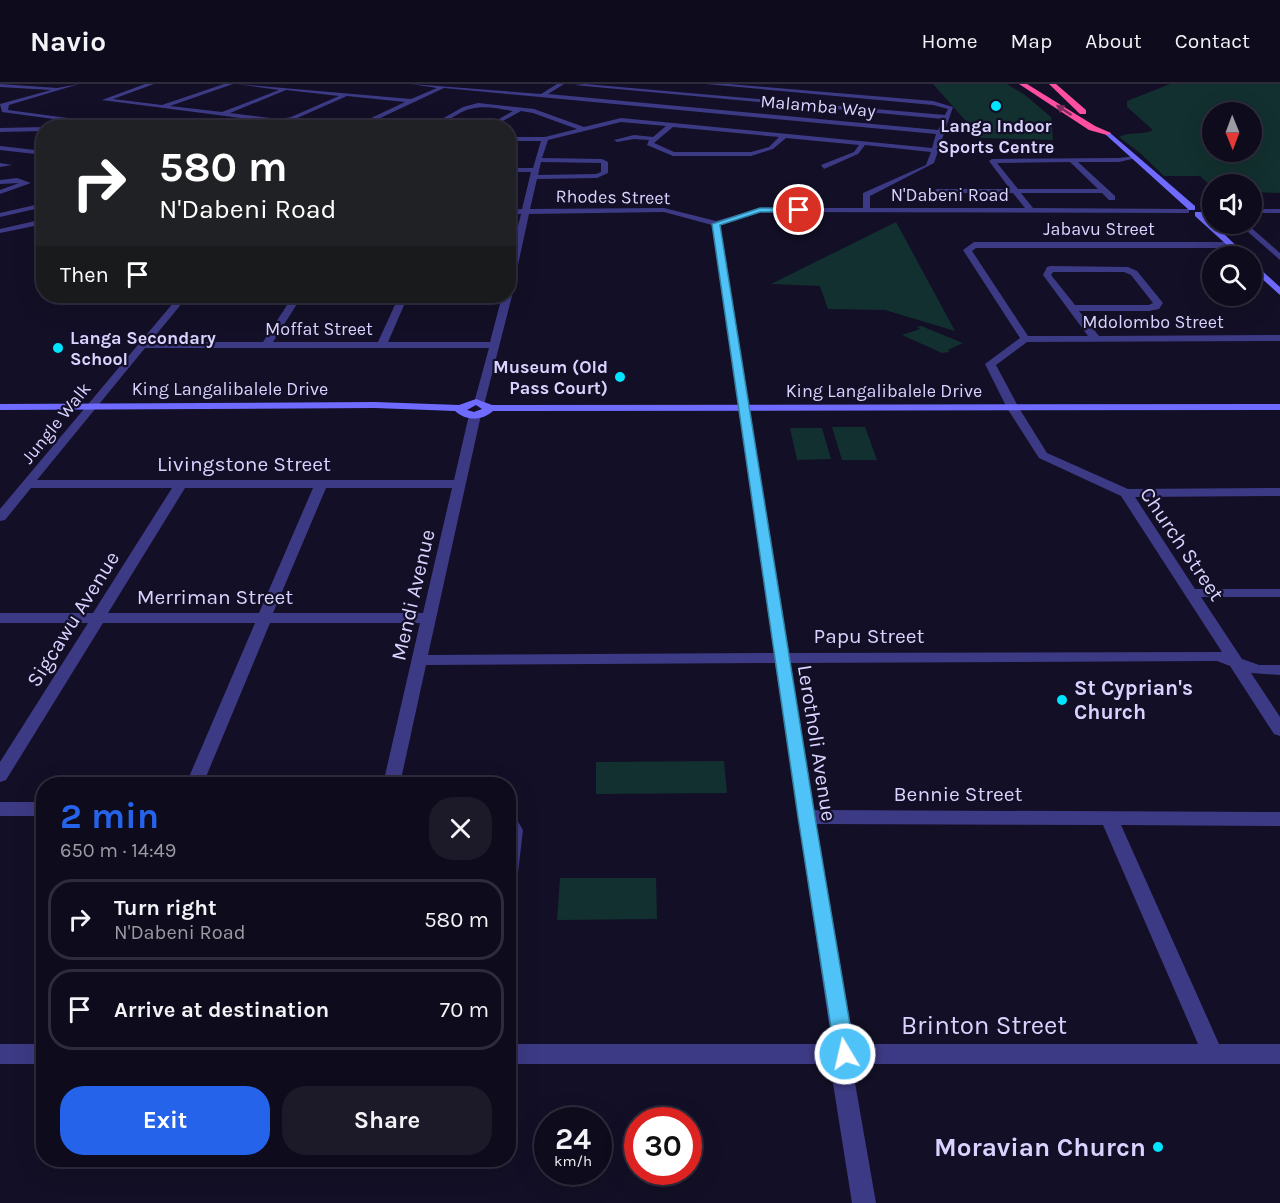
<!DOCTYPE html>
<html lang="en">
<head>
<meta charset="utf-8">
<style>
  body { margin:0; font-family:Karla,sans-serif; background:#1c1929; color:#f1f3f6; height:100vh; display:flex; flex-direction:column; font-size:22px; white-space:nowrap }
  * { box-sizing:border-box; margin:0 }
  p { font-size:20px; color:#9b9ba3 }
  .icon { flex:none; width:33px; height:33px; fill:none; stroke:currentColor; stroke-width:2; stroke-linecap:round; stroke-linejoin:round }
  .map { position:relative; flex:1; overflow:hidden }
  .sheet { position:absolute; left:36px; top:693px; width:480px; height:390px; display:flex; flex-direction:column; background:#0e0b1c; border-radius:24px; box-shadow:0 6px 24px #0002,0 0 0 2px #2e2b3b }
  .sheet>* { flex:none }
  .guide { position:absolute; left:36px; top:36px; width:480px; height:183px; border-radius:24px; box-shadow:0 6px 24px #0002,0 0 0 2px #2e2b3b; background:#202124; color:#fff; overflow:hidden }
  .needle { width:39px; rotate:179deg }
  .controls { position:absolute; left:1202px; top:18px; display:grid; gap:12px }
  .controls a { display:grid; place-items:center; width:60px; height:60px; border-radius:50%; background:#0e0b1c; box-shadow:0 6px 24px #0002,0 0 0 2px #2e2b3b; font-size:30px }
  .speed { position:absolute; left:534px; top:1023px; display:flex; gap:12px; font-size:30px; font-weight:700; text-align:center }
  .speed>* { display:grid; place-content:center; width:78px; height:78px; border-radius:50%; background:#0e0b1c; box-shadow:0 6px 24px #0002,0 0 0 2px #2e2b3b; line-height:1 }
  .speed small { font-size:15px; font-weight:400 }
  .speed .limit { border:9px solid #d22; background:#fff; color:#111 }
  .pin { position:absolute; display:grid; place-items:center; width:51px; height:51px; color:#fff; margin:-26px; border:3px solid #fff; border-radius:50%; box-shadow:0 2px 6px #0007 }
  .me { position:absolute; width:66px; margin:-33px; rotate:351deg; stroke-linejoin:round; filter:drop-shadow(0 0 4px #0008) }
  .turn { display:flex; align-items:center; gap:21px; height:126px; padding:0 24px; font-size:27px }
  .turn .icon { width:78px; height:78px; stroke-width:2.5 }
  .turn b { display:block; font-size:42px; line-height:51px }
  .then { display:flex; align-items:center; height:57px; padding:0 24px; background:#0003; gap:12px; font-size:22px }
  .round { display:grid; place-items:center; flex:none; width:63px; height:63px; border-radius:24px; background:#1c1929 }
  .head { display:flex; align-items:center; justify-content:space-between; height:102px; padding:0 24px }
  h1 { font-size:36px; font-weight:700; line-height:45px; color:#2563eb }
  .button { display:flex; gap:12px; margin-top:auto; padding:12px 24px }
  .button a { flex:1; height:69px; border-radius:24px; background:#2563eb; color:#fff; font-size:24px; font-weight:700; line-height:69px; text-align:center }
  .button a+a { background:#1c1929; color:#f1f3f6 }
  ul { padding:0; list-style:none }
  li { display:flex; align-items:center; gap:18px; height:81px; margin:0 12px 9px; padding:0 12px; border:3px solid #2e2b3b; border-radius:24px }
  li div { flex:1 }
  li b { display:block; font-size:22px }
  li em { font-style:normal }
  header { display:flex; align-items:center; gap:36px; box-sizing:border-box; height:84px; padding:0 30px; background:#0e0b1c; border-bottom:2px solid #2e2b3b }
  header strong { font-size:28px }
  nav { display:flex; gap:33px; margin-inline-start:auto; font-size:21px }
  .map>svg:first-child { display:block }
</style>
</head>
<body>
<header>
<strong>Navio</strong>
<nav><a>Home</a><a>Map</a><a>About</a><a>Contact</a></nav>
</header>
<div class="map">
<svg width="1280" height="1119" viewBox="0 0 1280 1119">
  <rect width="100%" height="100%" fill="#130f26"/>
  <g fill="#12302f" fill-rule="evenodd">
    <polygon points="933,0 1007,0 1025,11 1051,33 1053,56 981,54"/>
    <path d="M1170,0H1280V109L1251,108V100H1212V103L1200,92H1164L1140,69L1119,53C1128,47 1142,52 1153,46L1127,23V17ZM1212,28H1251V68H1212Z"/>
    <polygon points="896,138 955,247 885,226 828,225 820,202 771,200"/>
    <polygon points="921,242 963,259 948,266 949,268 942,269 902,251 920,245 917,243"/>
    <polygon points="832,343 865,343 877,376 842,376"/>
    <polygon points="790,344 822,344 831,375 797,376"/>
    <polygon points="724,677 727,709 596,710 596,678"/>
    <polygon points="560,794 656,794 657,835 557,836"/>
  </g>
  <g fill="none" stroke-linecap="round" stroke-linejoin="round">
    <g fill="#3d3a85" fill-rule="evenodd">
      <polygon points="0,0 57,4 79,0 9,21 8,26 142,44 120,44 2,28 0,20 51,6 0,3"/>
      <path d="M145,0H154L113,15L162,21L224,0H233L170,22L222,28L279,6L237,0L411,15L437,4L411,0L541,10L557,0H564L548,10L938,46L943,35L574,1L585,0L945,31L948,25L933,21L706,0H729L933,17L953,23L934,79L870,112V124H1025L1013,109H938L936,110L940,116L936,118L928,109L937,105H1010L989,77L992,75L1119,74L1136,72V74L1119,78H1078L1115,112V116H1109L1102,109H1021L1033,124L1186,125H1189V129L761,128L720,141L789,569L1222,568L1121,412L1039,374L1007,324L985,280L1020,254L963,166L974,158H1231L1235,161L1231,164H976L972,167L1028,252H1088L1043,191L1047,183L1050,182L1128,183L1137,187L1163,219L1159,225L1149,227H1079L1099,252L1280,251V257L1027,258L996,281L1019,324L1047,369L1128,405L1280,404V412L1135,413L1195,505H1280V513H1201L1242,575L1259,581H1280V591L1251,589L1280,633V652L1274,650L1230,582L1217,577L790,579L814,726L1280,728V742L1121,741L1219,960H1280V980H855L854,993L876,1119H852L832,993L833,980H508V960H832L775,579L426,581L400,700H383L420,539H270L203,700H186L255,539H103L6,696L0,698V678L88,539H0V529H93L172,404H31L5,436L0,437V425L179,212H188L150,258H263L293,212H302L273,258H378L399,212H408L388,258H490L502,212L508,210L512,212L484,321H476L474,319L489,264H145L37,396H454L469,331L475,328L481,331L428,571L774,569L712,141L664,128L529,130L513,204L508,207V183L521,130H508V126L522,125L531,88H508V84H533L541,57H508V53H545L577,45L533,29L521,27L492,43L490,40L513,27C500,25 484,21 470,25C454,29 443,44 426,44L463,23L478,19L534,25L584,43L621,34L932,64L936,50L444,4L359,44H350L405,18L347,12L295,35L279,39L102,16ZM286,6L339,12L291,33L279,35L230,29ZM621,38L666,42L653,53L634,51L614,56L617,58L634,55L649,56L647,61L673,72H751L773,65L786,54L859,61L854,68L821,81L824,85L858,70L865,61L931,68L926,81L863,109V124H760L716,137L664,124L530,125L537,95L597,94L608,89V78L602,75L542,74L548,56ZM673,43L779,53L769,63L751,68H674L654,59ZM541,78L601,79V88L596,90L538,91ZM1070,78L1098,105H1018L997,79ZM1053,188H1124L1131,191L1153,219L1149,221H1075L1051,191ZM185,404H313L259,529H108ZM326,404H452L423,529H273ZM816,740L1103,741L1198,960H854Z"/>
      <polygon points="44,43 44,47 0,48 0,44"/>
      <polygon points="0,62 44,67 44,71 0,66"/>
      <polygon points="0,79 12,81 0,83"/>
      <polygon points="17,94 31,99 0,110 0,106 19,99 0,100 0,96"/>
      <polygon points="44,119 44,123 0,133 0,129"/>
      <rect x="1201" y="125" width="11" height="4"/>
      <rect x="1251" y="125" width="29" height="4"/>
      <polygon points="44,135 44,140 0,149 0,145"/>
      <polygon points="1239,140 1247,140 1280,169 1280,176"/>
      <rect x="0" y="718" width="44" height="14"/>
      <polygon points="508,729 514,731 523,746 517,797 515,802 508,805"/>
      <rect x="0" y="960" width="44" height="20"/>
    </g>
    <g fill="#6f6bff" fill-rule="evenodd">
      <polygon points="1105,48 1109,48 1195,122 1195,126 1189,126 1105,50"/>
      <polygon points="1195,128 1201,128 1247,172 1239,172 1195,132"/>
      <polygon points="1251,177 1280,203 1280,211 1251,185"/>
      <path d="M476,315L492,321L1280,320V326L493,327C482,337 466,337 455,327L375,324L0,326V320L375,318L459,321ZM476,321L482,325L474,328L467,326Z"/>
    </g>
    <g fill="#ff4fa3" fill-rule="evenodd">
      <polygon points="1019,0 1027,0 1095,42 1111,49 1107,51 1089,46"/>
      <polygon points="1049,0 1056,0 1086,26 1086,30 1080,30"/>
    </g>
  </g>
  <defs><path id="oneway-solid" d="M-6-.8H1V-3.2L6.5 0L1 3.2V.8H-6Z" transform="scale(1.5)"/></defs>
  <use fill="#7d2c5e" href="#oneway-solid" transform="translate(1064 26) rotate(-147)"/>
  <polygon fill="#4fc3f7" stroke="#337fa1" stroke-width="1.5" points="760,124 799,124 803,126 799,128 760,128 720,141 815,733 855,970 852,976 845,979 838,976 835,970 798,733 712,140"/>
  <g fill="#00e5ff" stroke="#130f26" stroke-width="2">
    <circle cx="996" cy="22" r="6"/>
    <circle cx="58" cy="264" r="6"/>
    <circle cx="620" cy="293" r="6"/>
    <circle cx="1062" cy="616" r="6"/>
    <circle cx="1158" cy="1063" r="6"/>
  </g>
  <g text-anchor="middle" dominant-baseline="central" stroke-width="4.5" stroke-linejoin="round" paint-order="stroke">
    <g font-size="18" fill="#d9d4ff" stroke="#130f26">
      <text transform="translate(818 22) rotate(5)">Malamba Way</text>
      <text x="950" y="111">N'Dabeni Road</text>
      <text transform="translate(613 113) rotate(1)">Rhodes Street</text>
      <text x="1099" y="145">Jabavu Street</text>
      <text x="1153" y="238">Mdolombo Street</text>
      <text x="319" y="245">Moffat Street</text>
      <text x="230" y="305">King Langalibalele Drive</text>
      <text x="884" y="307">King Langalibalele Drive</text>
      <text transform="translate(56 339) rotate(-51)">Jungle Walk</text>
    </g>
    <g font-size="18" font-weight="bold" fill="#d9d4ff" stroke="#130f26">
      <text x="996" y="42">Langa Indoor<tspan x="996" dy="21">Sports Centre</tspan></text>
      <text x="70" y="254" text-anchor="start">Langa Secondary<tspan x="70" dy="21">School</tspan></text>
      <text x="608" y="283" text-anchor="end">Museum (Old<tspan x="608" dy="21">Pass Court)</tspan></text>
    </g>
    <g font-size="21" fill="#d9d4ff" stroke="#130f26">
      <text x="244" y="380">Livingstone Street</text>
      <text transform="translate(1182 460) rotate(56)">Church Street</text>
      <text transform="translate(413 511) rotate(-77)">Mendi Avenue</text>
      <text x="215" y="513">Merriman Street</text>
      <text transform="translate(73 535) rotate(-58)">Sigcawu Avenue</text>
      <text x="869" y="552">Papu Street</text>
      <text transform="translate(817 659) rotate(81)">Lerotholi Avenue</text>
      <text x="958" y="710">Bennie Street</text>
    </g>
    <g font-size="21" font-weight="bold" fill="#d9d4ff" stroke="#130f26" text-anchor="start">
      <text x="1074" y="604">St Cyprian's<tspan x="1074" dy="24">Church</tspan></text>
    </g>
    <g font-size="26" fill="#d9d4ff" stroke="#130f26">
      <text x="984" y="941">Brinton Street</text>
    </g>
    <g font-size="26" font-weight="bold" fill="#d9d4ff" stroke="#130f26" text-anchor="end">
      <text x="1146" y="1063">Moravian Churcn</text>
    </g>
  </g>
</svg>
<div class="controls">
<a><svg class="needle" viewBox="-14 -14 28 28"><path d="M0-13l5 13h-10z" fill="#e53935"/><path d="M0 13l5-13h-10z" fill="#9b9ba3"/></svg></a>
<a><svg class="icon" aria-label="sound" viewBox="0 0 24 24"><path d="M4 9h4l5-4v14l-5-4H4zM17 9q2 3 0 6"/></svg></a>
<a><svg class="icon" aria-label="search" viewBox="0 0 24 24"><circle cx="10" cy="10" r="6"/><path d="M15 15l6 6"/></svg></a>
</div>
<div class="speed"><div>24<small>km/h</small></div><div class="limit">30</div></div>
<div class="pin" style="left:799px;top:126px;background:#d93025"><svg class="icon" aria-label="arrive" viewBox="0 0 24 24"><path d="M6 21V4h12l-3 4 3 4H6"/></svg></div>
<svg class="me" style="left:845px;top:970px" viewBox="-20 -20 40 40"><circle r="17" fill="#4fc3f7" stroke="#fff" stroke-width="3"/><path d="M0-11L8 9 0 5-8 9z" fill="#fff"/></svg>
<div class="guide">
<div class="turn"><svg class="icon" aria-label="right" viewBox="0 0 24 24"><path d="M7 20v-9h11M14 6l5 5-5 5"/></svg><div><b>580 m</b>N'Dabeni Road</div></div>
<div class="then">Then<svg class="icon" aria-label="arrive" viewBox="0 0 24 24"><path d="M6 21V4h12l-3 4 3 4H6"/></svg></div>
</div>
<section class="sheet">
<div class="head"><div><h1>2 min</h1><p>650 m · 14:49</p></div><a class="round"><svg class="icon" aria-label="close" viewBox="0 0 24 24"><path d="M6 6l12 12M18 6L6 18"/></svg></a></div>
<ul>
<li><svg class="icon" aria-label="right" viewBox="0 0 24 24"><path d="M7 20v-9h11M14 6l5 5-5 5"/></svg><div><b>Turn right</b><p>N'Dabeni Road</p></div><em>580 m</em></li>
<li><svg class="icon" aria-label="arrive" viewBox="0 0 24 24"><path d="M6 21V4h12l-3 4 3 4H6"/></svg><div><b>Arrive at destination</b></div><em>70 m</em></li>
</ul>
<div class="button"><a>Exit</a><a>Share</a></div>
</section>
</div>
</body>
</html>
